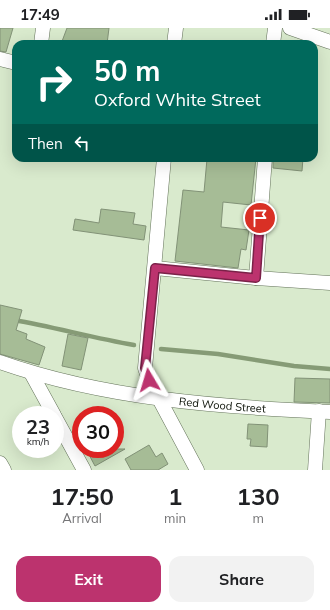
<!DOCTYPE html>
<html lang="en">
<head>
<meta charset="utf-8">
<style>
  body { margin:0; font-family:Mulish,sans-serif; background:#f2f2f2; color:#202124; height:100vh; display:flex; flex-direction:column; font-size:15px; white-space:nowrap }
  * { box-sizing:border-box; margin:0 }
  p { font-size:13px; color:#757577 }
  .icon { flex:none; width:22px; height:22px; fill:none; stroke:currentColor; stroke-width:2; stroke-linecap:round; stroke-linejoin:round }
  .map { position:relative; height:442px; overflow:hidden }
  .drawer { display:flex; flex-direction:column; background:#fff; flex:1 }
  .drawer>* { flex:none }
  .guide { position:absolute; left:12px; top:12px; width:306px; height:122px; border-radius:12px; box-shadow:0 4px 16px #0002; background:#00695c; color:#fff; overflow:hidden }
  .speed { position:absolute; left:12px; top:378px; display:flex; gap:8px; font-size:20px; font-weight:700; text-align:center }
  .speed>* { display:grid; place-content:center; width:52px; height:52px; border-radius:50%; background:#fff; box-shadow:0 4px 16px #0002; line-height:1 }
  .speed small { font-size:10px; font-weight:400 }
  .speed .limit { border:6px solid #d22; background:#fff; color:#111 }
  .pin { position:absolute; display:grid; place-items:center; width:34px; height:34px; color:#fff; margin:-17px; border:2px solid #fff; border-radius:50%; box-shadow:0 1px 4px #0007 }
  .me { position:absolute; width:44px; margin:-22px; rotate:353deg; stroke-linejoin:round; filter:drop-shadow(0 0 3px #0008) }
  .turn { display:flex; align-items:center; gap:14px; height:84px; padding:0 16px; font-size:18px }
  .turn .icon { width:52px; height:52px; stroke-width:2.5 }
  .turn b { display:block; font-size:28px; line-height:34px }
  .then { display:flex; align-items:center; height:38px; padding:0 16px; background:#0003; gap:8px; font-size:15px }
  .eta { display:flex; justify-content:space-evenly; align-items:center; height:68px; text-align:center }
  .eta b { font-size:24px; font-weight:700; line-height:28px }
  .primary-button { display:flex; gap:8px; margin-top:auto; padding:8px 16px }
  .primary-button a { flex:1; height:46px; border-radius:12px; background:#bc336e; color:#fff; font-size:16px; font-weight:700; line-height:46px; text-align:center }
  .primary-button a+a { background:#f2f2f2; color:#202124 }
  .status { display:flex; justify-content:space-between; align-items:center; height:28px; padding:0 20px; background:#fff; direction:ltr }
  .status svg { height:11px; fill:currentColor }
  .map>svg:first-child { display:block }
</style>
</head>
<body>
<div class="status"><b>17:49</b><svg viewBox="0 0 49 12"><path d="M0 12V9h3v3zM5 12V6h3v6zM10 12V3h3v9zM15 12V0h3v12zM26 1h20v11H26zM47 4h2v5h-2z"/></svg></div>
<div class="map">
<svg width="330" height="442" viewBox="0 0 330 442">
  <rect width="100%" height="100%" fill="#d9eacd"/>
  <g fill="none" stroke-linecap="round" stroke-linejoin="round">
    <g stroke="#869b76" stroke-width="4.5">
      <path d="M14,292C54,299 93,310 134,317"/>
      <polyline points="161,321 218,326 294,338 330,341"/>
    </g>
  </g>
  <g fill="#a6bc96" stroke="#829277">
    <polygon points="0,0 13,0 6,24 0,23"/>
    <polygon points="67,0 109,0 107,16 61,16"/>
    <polygon points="223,130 256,130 251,177 223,174 221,199 249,202 246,222 241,221 238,240 175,233 183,162 204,164 207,131 222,132"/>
    <polygon points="273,130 303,130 302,143 273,140"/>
    <polygon points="101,181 135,185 133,196 146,198 144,212 73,202 75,191 99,195"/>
    <polygon points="0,277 22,282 16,302 27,306 26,311 45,319 39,337 0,326"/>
    <polygon points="68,306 88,310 81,342 62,338"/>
    <polygon points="295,350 330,351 330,375 294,374"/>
    <polygon points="248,396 268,397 267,419 250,418 251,411 247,411"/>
    <polygon points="149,417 156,429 162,425 168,436 158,442 131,442 125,431"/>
    <polygon points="86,421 125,421 95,438"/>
  </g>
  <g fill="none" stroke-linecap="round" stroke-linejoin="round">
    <g stroke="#637259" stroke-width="15">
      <g id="minor">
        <polyline points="290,0 330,14"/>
        <polyline points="41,16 43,0"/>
        <polyline points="174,16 176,0"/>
        <polyline points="273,16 275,0"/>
        <polyline points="0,31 16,35"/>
        <polyline points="164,130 145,340 149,352 197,442"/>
        <polyline points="155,240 256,250 330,255"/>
        <polyline points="256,250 265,130"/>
        <path id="s1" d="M0,334C105,371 220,379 330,384"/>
        <polyline points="31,345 54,387"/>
        <polyline points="55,389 84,442"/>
        <polyline points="0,435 4,442"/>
        <polyline points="315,442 319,383"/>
      </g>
    </g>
    <use href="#minor" stroke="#fff" stroke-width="14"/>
  </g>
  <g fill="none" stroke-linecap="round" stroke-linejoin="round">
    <g stroke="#7a2148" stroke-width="10">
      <polyline id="route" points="149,352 145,340 155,240 256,250 260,190"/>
    </g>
    <use href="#route" stroke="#bc336e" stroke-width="7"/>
  </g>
  <g text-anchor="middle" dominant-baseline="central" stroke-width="3" stroke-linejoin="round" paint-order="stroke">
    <g font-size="11" fill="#0a1006" stroke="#d9eacd">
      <text stroke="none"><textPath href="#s1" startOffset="227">Red Wood Street</textPath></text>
    </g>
  </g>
</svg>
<div class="speed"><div>23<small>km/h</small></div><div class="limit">30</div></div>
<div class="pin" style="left:260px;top:190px;background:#d93025"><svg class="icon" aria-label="arrive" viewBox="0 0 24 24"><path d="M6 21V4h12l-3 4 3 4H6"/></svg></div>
<svg class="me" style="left:149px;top:352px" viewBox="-20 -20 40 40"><path d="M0-17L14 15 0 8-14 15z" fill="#bc336e" stroke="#fff" stroke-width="4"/></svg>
<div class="guide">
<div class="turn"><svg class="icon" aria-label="right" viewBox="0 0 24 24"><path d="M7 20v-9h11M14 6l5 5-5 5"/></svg><div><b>50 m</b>Oxford White Street</div></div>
<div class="then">Then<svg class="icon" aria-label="left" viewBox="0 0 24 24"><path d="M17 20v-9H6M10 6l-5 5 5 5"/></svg></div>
</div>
</div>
<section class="drawer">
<div class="eta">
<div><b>17:50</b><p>Arrival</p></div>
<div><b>1</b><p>min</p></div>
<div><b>130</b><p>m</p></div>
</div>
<div class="primary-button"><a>Exit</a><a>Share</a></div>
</section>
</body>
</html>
